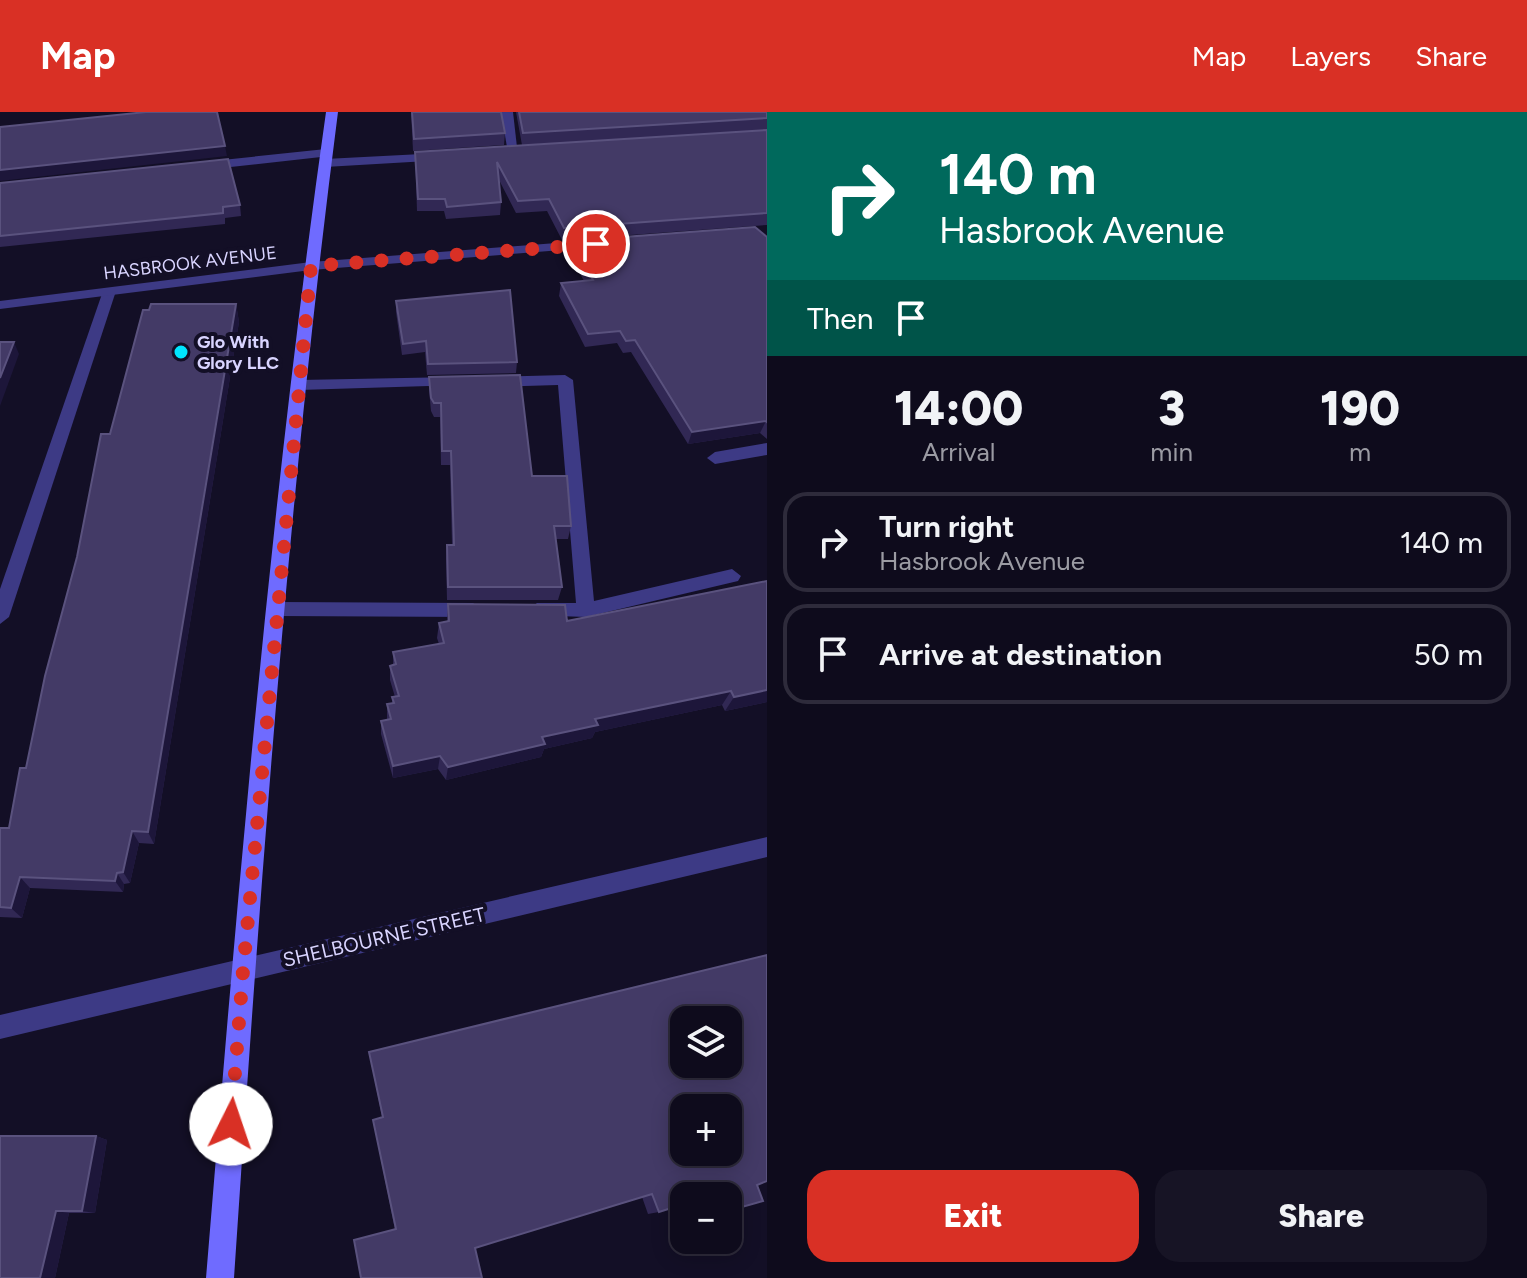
<!DOCTYPE html>
<html lang="en">
<head>
<meta charset="utf-8">
<style>
  body { margin:0; font-family:Figtree,sans-serif; background:#171425; color:#f1f3f6; height:100vh; display:flex; flex-direction:column; font-size:30px; white-space:nowrap }
  * { box-sizing:border-box; margin:0 }
  p { font-size:26px; color:#9b9ba3 }
  .icon { flex:none; width:44px; height:44px; fill:none; stroke:currentColor; stroke-width:2; stroke-linecap:round; stroke-linejoin:round }
  .map { position:relative; flex:1; overflow:hidden }
  .drawer { display:flex; flex-direction:column; background:#0e0b1c; width:760px }
  .drawer>* { flex:none }
  .top-card { background:#00695c; color:#fff; overflow:hidden }
  .controls { position:absolute; left:670px; top:894px; display:grid; gap:16px }
  .controls a { display:grid; place-items:center; width:72px; height:72px; border-radius:16px; background:#0e0b1c; box-shadow:0 4px 20px #0003,0 0 0 2px #2e2b3b; font-size:40px }
  .pin { position:absolute; display:grid; place-items:center; width:68px; height:68px; color:#fff; margin:-34px; border:4px solid #fff; border-radius:50%; box-shadow:0 2px 8px #0007 }
  .me { position:absolute; width:88px; margin:-44px; rotate:4deg; stroke-linejoin:round; filter:drop-shadow(0 0 6px #0008) }
  .turn { display:flex; align-items:center; gap:28px; height:168px; padding:0 40px; font-size:36px }
  .turn .icon { width:104px; height:104px; stroke-width:2.5 }
  .turn b { display:block; font-size:56px; line-height:68px }
  .then { display:flex; align-items:center; height:76px; padding:0 40px; background:#0003; gap:16px; font-size:30px }
  .eta { display:flex; justify-content:space-evenly; align-items:center; height:136px; text-align:center }
  .eta b { font-size:48px; font-weight:800; line-height:56px }
  .cta { display:flex; gap:16px; margin-top:auto; padding:16px 40px }
  .cta a { flex:1; height:92px; border-radius:24px; background:#d93025; color:#fff; font-size:32px; font-weight:800; line-height:92px; text-align:center }
  .cta a+a { background:#171425; color:#f1f3f6 }
  ul { padding:0; list-style:none }
  li { display:flex; align-items:center; gap:24px; height:100px; margin:0 16px 12px; padding:0 24px; border:4px solid #2e2b3b; border-radius:24px }
  li div { flex:1 }
  li b { display:block; font-size:30px }
  li em { font-style:normal }
  header { display:flex; align-items:center; gap:48px; box-sizing:border-box; height:112px; padding:0 40px; background:#d93025; color:#fff }
  header strong { font-size:38px }
  nav { display:flex; gap:44px; margin-inline-start:auto; font-size:28px }
  main { display:flex; flex:1; min-height:0 }
  .map>svg:first-child { display:block }
</style>
</head>
<body>
<header>
<strong>Map</strong>
<nav><a>Map</a><a>Layers</a><a>Share</a></nav>
</header>
<main>
<div class="map">
<svg width="767" height="1166" viewBox="0 0 767 1166">
  <rect width="100%" height="100%" fill="#130f26"/>
  <g fill="none" stroke-linecap="round" stroke-linejoin="round">
    <g fill="#3d3a85" fill-rule="evenodd">
      <polygon points="501,0 513,0 518,44 508,41"/>
      <polygon points="326,37 330,38 330,44 203,58 197,54 203,50"/>
      <polygon points="441,41 445,42 445,48 325,55 319,51 325,47"/>
      <polygon points="104,176 116,179 9,505 0,512 0,477"/>
      <polygon points="565,263 573,268 594,489 732,457 741,464 738,469 586,505 530,503 528,498 537,491 576,491 558,273 492,275 484,270 492,265"/>
      <polygon points="456,265 464,270 461,273 299,278 291,273 299,268"/>
      <polygon points="767,331 767,343 715,352 707,346 715,340"/>
      <polygon points="277,490 473,491 482,498 473,505 277,504 268,497"/>
    </g>
    <g fill="#3d3a85" fill-rule="evenodd">
      <polygon points="595,128 602,132 600,135 311,158 0,197 0,189 311,150"/>
      <polygon points="767,725 767,745 0,927 0,903"/>
    </g>
    <path fill="#6f6bff" fill-rule="evenodd" d="M326,0H338C288,387 260,777 234,1166H206C238,777 271,387 326,0Z"/>
  </g>
  <g fill="#312854">
    <polygon points="411,0 505,21 504,33 413,39"/>
    <polygon points="516,0 767,0 767,18 522,33"/>
    <polygon points="767,18 767,113 562,128 547,99 516,101 499,68 501,90 500,103 446,107 444,99 417,99 415,40"/>
    <polygon points="0,71 240,93 241,104 225,106 225,112 0,135"/>
    <polygon points="767,125 767,327 760,321 688,332 631,240 623,241 617,231 585,235 559,184 561,171 584,169 569,141 572,129"/>
    <polygon points="396,189 517,250 516,261 427,263 425,240 402,243 396,200"/>
    <polygon points="236,192 239,210 154,732 139,731 130,771 124,772 123,780 30,776 22,806 0,805 0,716 9,716 26,656 110,322"/>
    <polygon points="429,265 532,364 571,414 568,427 556,427 562,475 558,488 447,488 446,446 447,433 452,433 450,353 441,353 440,305 434,305 431,299 429,278"/>
    <polygon points="767,469 767,590 725,599 722,593 595,620 592,626 544,637 541,645 446,668 438,657 393,666 381,622 381,609 387,608 387,592 392,591 392,585 395,585 390,568 390,554 393,553 393,540 439,532 437,526 439,511 447,509 448,492 567,509"/>
    <polygon points="369,940 728,1084 684,1084 659,1100 648,1102 642,1085 395,1118 373,1008 382,1005"/>
    <polygon points="96,1024 107,1028 95,1101 69,1101 55,1166 0,1166"/>
  </g>
  <g fill="#1d163a">
    <polygon points="225,34 227,44 0,69 0,58"/>
    <polygon points="236,192 239,210 154,732 148,720"/>
    <polygon points="14,230 19,242 0,294 0,266"/>
    <polygon points="766,309 760,321 688,332 692,320"/>
    <polygon points="767,578 767,590 725,599 734,585"/>
    <polygon points="731,579 722,593 595,620 592,626 544,637 541,645 446,668 448,655 595,607"/>
    <polygon points="440,644 438,657 393,666 393,654"/>
    <polygon points="132,719 139,731 130,771 123,760"/>
    <polygon points="117,761 124,772 123,780 115,769"/>
    <polygon points="20,765 30,776 22,806 11,796"/>
    <polygon points="96,1024 107,1028 95,1101 82,1099"/>
    <polygon points="56,1099 69,1101 55,1166 40,1166"/>
  </g>
  <g fill="#433a66" stroke="#5a527e" stroke-width="2" fill-rule="evenodd">
    <polygon points="146,0 217,0 225,34 0,58 0,15"/>
    <polygon points="412,0 501,0 505,21 414,27"/>
    <polygon points="519,0 767,0 767,6 523,21"/>
    <polygon points="767,18 767,101 564,116 549,87 518,89 497,50 501,90 447,95 445,87 418,87 415,40"/>
    <polygon points="228,47 240,93 223,95 223,101 0,124 0,71"/>
    <polygon points="755,115 767,125 767,310 766,309 692,320 635,228 626,229 620,219 588,222 561,171 593,168 572,129"/>
    <polygon points="510,178 517,250 428,252 426,229 403,232 396,189"/>
    <polygon points="151,192 236,192 148,720 132,719 123,760 117,761 115,769 20,765 11,796 0,795 0,716 9,716 20,656 26,656 45,564 77,445 101,322 110,322 143,198 149,198"/>
    <polygon points="0,230 14,230 0,266"/>
    <polygon points="520,263 532,364 567,364 571,414 554,414 562,475 448,475 447,433 454,433 451,339 442,339 441,291 434,291 431,286 429,265"/>
    <polygon points="767,469 767,578 734,585 731,579 595,607 598,613 542,625 545,632 448,655 440,644 393,654 381,609 391,607 387,592 394,591 392,585 399,584 390,554 396,552 393,540 444,531 439,511 449,509 448,492 565,493 567,509"/>
    <path d="M767,843V1069L757,1073L763,1089L728,1099V1084H684V1092L659,1100L652,1082L475,1136L482,1166H361L354,1128L396,1117L373,1008L383,1005L369,940ZM684,908H728V952H684ZM684,996H728V1040H684Z"/>
    <polygon points="0,1024 96,1024 82,1099 56,1099 40,1166 0,1166"/>
  </g>
  <g fill="none" stroke-linecap="round" stroke-linejoin="round">
    <polyline stroke="#d93025" stroke-width="14" stroke-dasharray="0 25.2" points="231,1012 243,859 311,154 596,132"/>
  </g>
  <circle fill="#00e5ff" stroke="#130f26" stroke-width="3" cx="181" cy="240" r="8"/>
  <g text-anchor="middle" dominant-baseline="central" stroke-width="8" stroke-linejoin="round" paint-order="stroke">
    <g font-size="18" fill="#d9d4ff" stroke="#130f26">
      <text transform="translate(190 151) rotate(-7)">HASBROOK AVENUE</text>
    </g>
    <g font-size="18" font-weight="bold" fill="#d9d4ff" stroke="#130f26" text-anchor="start">
      <text x="197" y="230">Glo With<tspan x="197" dy="21">Glory LLC</tspan></text>
    </g>
    <g font-size="20" fill="#d9d4ff" stroke="#130f26">
      <text transform="translate(384 825) rotate(-13)">SHELBOURNE STREET</text>
    </g>
  </g>
</svg>
<div class="controls">
<a><svg class="icon" aria-label="layers" viewBox="0 0 24 24"><path d="M12 4l9 5-9 5-9-5zM3 14l9 5 9-5"/></svg></a>
<a>+</a>
<a>−</a>
</div>
<div class="pin" style="left:596px;top:132px;background:#d93025"><svg class="icon" aria-label="arrive" viewBox="0 0 24 24"><path d="M6 21V4h12l-3 4 3 4H6"/></svg></div>
<svg class="me" style="left:231px;top:1012px" viewBox="-20 -20 40 40"><circle r="19" fill="#fff"/><path d="M0-13L10 11 0 6-10 11z" fill="#d93025"/></svg>
</div>
<section class="drawer">
<div class="top-card">
<div class="turn"><svg class="icon" aria-label="right" viewBox="0 0 24 24"><path d="M7 20v-9h11M14 6l5 5-5 5"/></svg><div><b>140 m</b>Hasbrook Avenue</div></div>
<div class="then">Then<svg class="icon" aria-label="arrive" viewBox="0 0 24 24"><path d="M6 21V4h12l-3 4 3 4H6"/></svg></div>
</div>
<div class="eta">
<div><b>14:00</b><p>Arrival</p></div>
<div><b>3</b><p>min</p></div>
<div><b>190</b><p>m</p></div>
</div>
<ul>
<li><svg class="icon" aria-label="right" viewBox="0 0 24 24"><path d="M7 20v-9h11M14 6l5 5-5 5"/></svg><div><b>Turn right</b><p>Hasbrook Avenue</p></div><em>140 m</em></li>
<li><svg class="icon" aria-label="arrive" viewBox="0 0 24 24"><path d="M6 21V4h12l-3 4 3 4H6"/></svg><div><b>Arrive at destination</b></div><em>50 m</em></li>
</ul>
<div class="cta"><a>Exit</a><a>Share</a></div>
</section>
</main>
</body>
</html>
